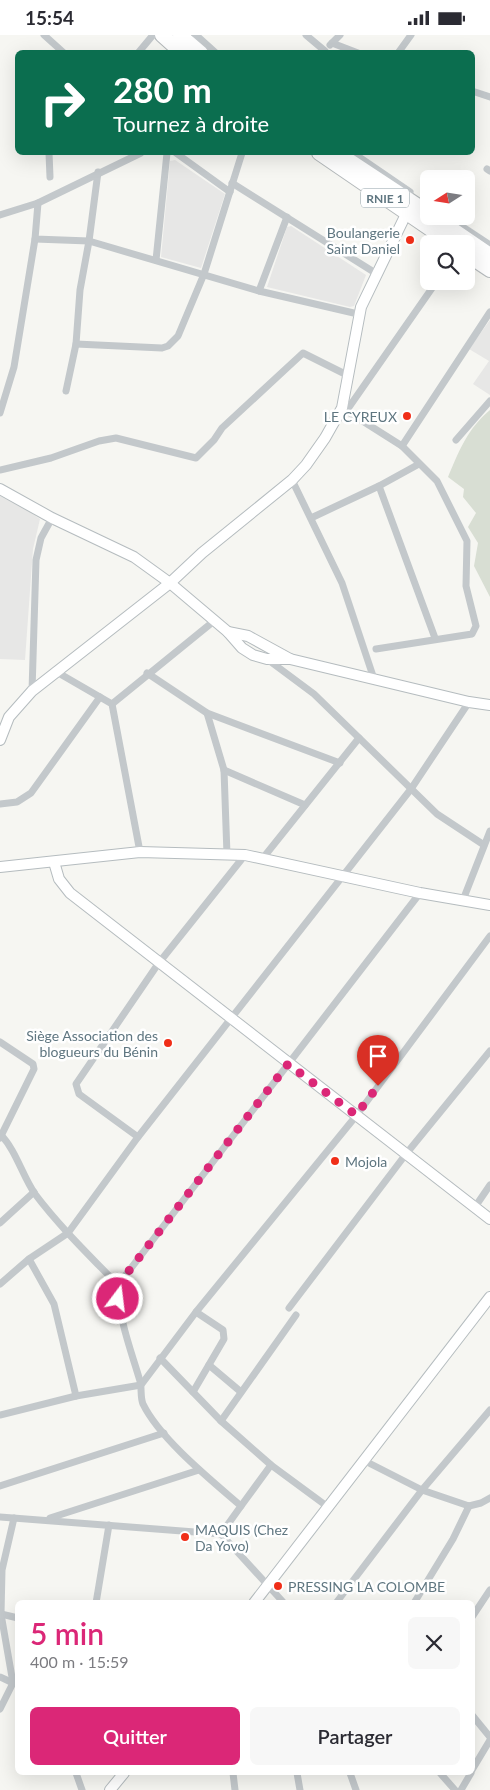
<!DOCTYPE html>
<html lang="fr">
<head>
<meta charset="utf-8">
<style>
  body { margin:0; font-family:Lato,sans-serif; background:#f7f7f7; color:#2b2b33; height:100vh; display:flex; flex-direction:column; font-size:19px; white-space:nowrap }
  * { box-sizing:border-box; margin:0 }
  p { font-size:16px; color:#7c7c81 }
  .icon { flex:none; width:28px; height:28px; fill:none; stroke:currentColor; stroke-width:2; stroke-linecap:round; stroke-linejoin:round }
  .map { position:relative; flex:1; overflow:hidden }
  .sheet { position:absolute; left:15px; top:1565px; width:460px; height:175px; display:flex; flex-direction:column; background:#fff; border-radius:8px; box-shadow:0 5px 20px #0002 }
  .sheet>* { flex:none }
  .top-card { position:absolute; left:15px; top:15px; width:460px; height:105px; border-radius:8px; box-shadow:0 5px 20px #0002; background:#0b6e4f; color:#fff; overflow:hidden }
  .needle { width:32px; rotate:258deg }
  .buttons { position:absolute; left:420px; top:135px; display:grid; gap:10px }
  .buttons a { display:grid; place-items:center; width:55px; height:55px; border-radius:8px; background:#fff; box-shadow:0 5px 20px #0002; font-size:25px }
  .pin { position:absolute; display:grid; place-items:center; width:42px; height:42px; color:#fff; margin:-51px -21px; border-radius:50% 50% 50% 0; rotate:-45deg; box-shadow:0 0 5px #0007 }
  .pin .icon { rotate:45deg }
  .me { position:absolute; width:55px; margin:-28px; rotate:15deg; stroke-linejoin:round; filter:drop-shadow(0 0 4px #0008) }
  .turn { display:flex; align-items:center; gap:18px; height:105px; padding:0 15px; font-size:22px }
  .turn .icon { width:65px; height:65px; stroke-width:2.5 }
  .turn b { display:block; font-size:35px; line-height:42px }
  .round { display:grid; place-items:center; flex:none; width:52px; height:52px; border-radius:8px; background:#f7f7f7 }
  .overview { display:flex; align-items:center; justify-content:space-between; height:85px; padding:0 15px }
  h1 { font-size:30px; font-weight:600; line-height:38px; color:#db2777 }
  .primary-button { display:flex; gap:10px; margin-top:auto; padding:10px 15px }
  .primary-button a { flex:1; height:58px; border-radius:8px; background:#db2777; color:#fff; font-size:20px; font-weight:600; line-height:58px; text-align:center }
  .primary-button a+a { background:#f7f7f7; color:#2b2b33 }
  .status { display:flex; justify-content:space-between; align-items:center; height:35px; padding:0 25px; background:#fff; direction:ltr }
  .status svg { height:14px; fill:currentColor }
  .map>svg:first-child { display:block }
</style>
</head>
<body>
<div class="status"><b>15:54</b><svg viewBox="0 0 49 12"><path d="M0 12V9h3v3zM5 12V6h3v6zM10 12V3h3v9zM15 12V0h3v12zM26 1h20v11H26zM47 4h2v5h-2z"/></svg></div>
<div class="map">
<svg width="490" height="1755" viewBox="0 0 490 1755">
  <rect width="100%" height="100%" fill="#f6f6f2"/>
  <g fill="#e7e7e6">
    <polygon points="175,125 225,159 201,233 161,222 170,126"/>
    <polygon points="291,191 366,240 354,271 350,272 267,252 287,192"/>
    <polygon points="490,285 490,360 473,349 489,326 469,314"/>
    <polygon points="0,457 40,484 33,514 25,625 0,624"/>
  </g>
  <path fill="#d8ded3" d="M490,375V562L474,531L478,508L468,492L476,478L463,462L464,454L448,442C459,416 468,393 490,375Z"/>
  <g fill="none" stroke-linecap="round" stroke-linejoin="round">
    <g stroke="#b5bcbf" stroke-width="12">
      <g id="secondary">
        <polyline points="0,454 52,483 134,522 170,548 228,597 242,613 253,620 267,624 290,624 469,667 490,670"/>
        <polyline points="228,597 248,601 290,624"/>
        <polyline points="0,705 9,682 32,656 170,548 202,518 292,445 306,430 325,403 342,373 361,272 409,173"/>
        <polyline points="54,827 59,844 70,858 490,1184"/>
        <polyline points="0,832 140,817 245,820 420,858 490,870"/>
        <polyline points="254,1568 490,1262"/>
        <polyline points="110,1755 124,1738"/>
      </g>
    </g>
    <g stroke="#b5babc" stroke-width="16">
      <g id="highway">
        <polyline points="162,0 182,18"/>
        <polyline points="180,0 201,18"/>
        <polyline points="319,118 452,209"/>
        <polyline points="338,118 429,178"/>
        <polyline points="433,181 490,220"/>
        <polyline points="466,219 490,235"/>
      </g>
    </g>
    <g stroke="#c3c8cb" stroke-width="7">
      <polyline points="44,0 64,18"/>
      <polyline points="196,0 216,18"/>
      <polyline points="306,0 325,16"/>
      <polyline points="332,8 358,18"/>
      <polyline points="330,10 340,0"/>
      <polyline points="138,18 153,0"/>
      <polyline points="398,18 411,0"/>
      <polyline points="472,56 490,62"/>
      <polyline points="49,118 50,142"/>
      <polyline points="176,118 230,157"/>
      <polyline points="353,118 410,157"/>
      <polyline points="487,134 490,136"/>
      <polyline points="232,148 377,239"/>
      <polyline points="38,168 35,204 89,206 259,256 358,279"/>
      <polyline points="0,180 38,168 141,118"/>
      <polyline points="446,181 490,210"/>
      <polyline points="156,225 167,118"/>
      <polyline points="259,256 287,182"/>
      <polyline points="76,309 162,313 168,311 178,301 204,239 242,118"/>
      <polyline points="66,356 76,309 80,255 89,206 98,137"/>
      <polyline points="342,373 402,411 437,446 467,506 466,551 476,591 472,599 376,614"/>
      <polyline points="347,375 437,246"/>
      <polyline points="0,378 14,332 35,204"/>
      <polyline points="456,405 490,366"/>
      <polyline points="402,411 490,277"/>
      <polyline points="0,435 51,423 99,406 116,403 196,423 214,405 222,393 303,318 349,341"/>
      <polyline points="292,445 342,548 374,644"/>
      <polyline points="379,451 435,603"/>
      <polyline points="311,483 379,451 419,429"/>
      <polyline points="267,624 314,659 437,779 484,810"/>
      <polyline points="55,636 112,669 140,817"/>
      <polyline points="147,638 207,678 340,728"/>
      <polyline points="32,656 36,525 41,503 52,483"/>
      <polyline points="112,669 214,586"/>
      <polyline points="207,678 224,735 227,820"/>
      <polyline points="224,735 305,770"/>
      <polyline points="0,769 17,767 31,758 100,662"/>
      <polyline points="263,823 359,703"/>
      <polyline points="463,865 490,796"/>
      <polyline points="0,1007 33,1029 34,1034 0,1103"/>
      <path d="M0,1099C16,1115 22,1140 35,1159C60,1192 89,1220 118,1250C119,1286 130,1312 140,1346C142,1353 140,1362 143,1369C160,1404 211,1445 241,1471L221,1499"/>
      <polyline points="138,1102 79,1059 76,1049 158,929 245,820"/>
      <polyline points="475,1172 490,1150"/>
      <polyline points="0,1188 34,1157"/>
      <polyline points="29,1224 54,1269 76,1361"/>
      <polyline points="0,1249 29,1224 68,1198 138,1102 411,754 469,667"/>
      <polyline points="118,1250 420,858"/>
      <polyline points="289,1273 406,1119 490,1016"/>
      <polyline points="160,1323 221,1386 271,1430 328,1472"/>
      <polyline points="209,1330 241,1357"/>
      <polyline points="193,1357 224,1304 223,1295 196,1277"/>
      <polyline points="0,1380 76,1361 141,1350 196,1277 356,1081 490,901"/>
      <polyline points="221,1386 296,1280"/>
      <polyline points="363,1425 422,1455 469,1471 481,1468 490,1463"/>
      <polyline points="0,1451 164,1398"/>
      <polyline points="241,1471 271,1430"/>
      <polyline points="0,1482 221,1499 284,1568"/>
      <polyline points="50,1483 199,1435"/>
      <polyline points="96,1568 109,1490"/>
      <polyline points="336,1568 422,1455 490,1375"/>
      <polyline points="414,1568 453,1504 469,1471"/>
      <polyline points="1,1579 18,1583"/>
      <polyline points="472,1582 490,1555"/>
      <polyline points="0,1642 13,1648"/>
      <polyline points="0,1674 13,1648 1,1579 2,1535 14,1483"/>
      <polyline points="472,1680 490,1702"/>
      <polyline points="472,1735 490,1705"/>
      <polyline points="76,1738 82,1755"/>
      <polyline points="233,1738 235,1755"/>
      <polyline points="297,1738 300,1755"/>
      <polyline points="350,1738 356,1755"/>
      <polyline points="440,1738 455,1755"/>
      <polyline points="461,1755 471,1738"/>
    </g>
    <use href="#secondary" stroke="#fff" stroke-width="10"/>
    <use href="#highway" stroke="#fff" stroke-width="14"/>
  </g>
  <g fill="none" stroke-linecap="round" stroke-linejoin="round">
    <polyline stroke="#db2777" stroke-width="9" stroke-dasharray="0 16.2" points="118,1264 118,1250 288,1029 356,1080 378,1051"/>
  </g>
  <g fill="#f02e18" stroke="#fff" stroke-width="2">
    <circle cx="410" cy="205" r="5"/>
    <circle cx="407" cy="381" r="5"/>
    <circle cx="168" cy="1008" r="5"/>
    <circle cx="335" cy="1126" r="5"/>
    <circle cx="185" cy="1502" r="5"/>
    <circle cx="278" cy="1551" r="5"/>
  </g>
  <g text-anchor="middle" dominant-baseline="central" stroke-width="5" stroke-linejoin="round" paint-order="stroke">
    <rect fill="#fff" stroke="#8f9fa6" stroke-width="1" x="361" y="153.5" width="48" height="19" rx="4"/>
    <g font-size="12" font-weight="bold" fill="#5f7680">
      <text x="385" y="163">RNIE 1</text>
    </g>
    <g font-size="14" fill="#5f7680" stroke="#fff" text-anchor="end">
      <text x="400" y="197">Boulangerie<tspan x="400" dy="16">Saint Daniel</tspan></text>
      <text x="397" y="381">LE CYREUX</text>
      <text x="158" y="1000">Siège Association des<tspan x="158" dy="16">blogueurs du Bénin</tspan></text>
      <text x="345" y="1126" text-anchor="start">Mojola</text>
      <text x="195" y="1494" text-anchor="start">MAQUIS (Chez<tspan x="195" dy="16">Da Yovo)</tspan></text>
      <text x="288" y="1551" text-anchor="start">PRESSING LA COLOMBE</text>
    </g>
  </g>
</svg>
<div class="buttons">
<a><svg class="needle" viewBox="-14 -14 28 28"><path d="M0-13l5 13h-10z" fill="#e53935"/><path d="M0 13l5-13h-10z" fill="#7c7c81"/></svg></a>
<a><svg class="icon" aria-label="search" viewBox="0 0 24 24"><circle cx="10" cy="10" r="6"/><path d="M15 15l6 6"/></svg></a>
</div>
<div class="pin" style="left:378px;top:1051px;background:#d93025"><svg class="icon" aria-label="arrive" viewBox="0 0 24 24"><path d="M6 21V4h12l-3 4 3 4H6"/></svg></div>
<svg class="me" style="left:118px;top:1264px" viewBox="-20 -20 40 40"><circle r="17" fill="#db2777" stroke="#fff" stroke-width="3"/><path d="M0-11L8 9 0 5-8 9z" fill="#fff"/></svg>
<div class="top-card">
<div class="turn"><svg class="icon" aria-label="right" viewBox="0 0 24 24"><path d="M7 20v-9h11M14 6l5 5-5 5"/></svg><div><b>280 m</b>Tournez à droite</div></div>
</div>
<section class="sheet">
<div class="overview"><div><h1>5 min</h1><p>400 m · 15:59</p></div><a class="round"><svg class="icon" aria-label="close" viewBox="0 0 24 24"><path d="M6 6l12 12M18 6L6 18"/></svg></a></div>
<div class="primary-button"><a>Quitter</a><a>Partager</a></div>
</section>
</div>
</body>
</html>
